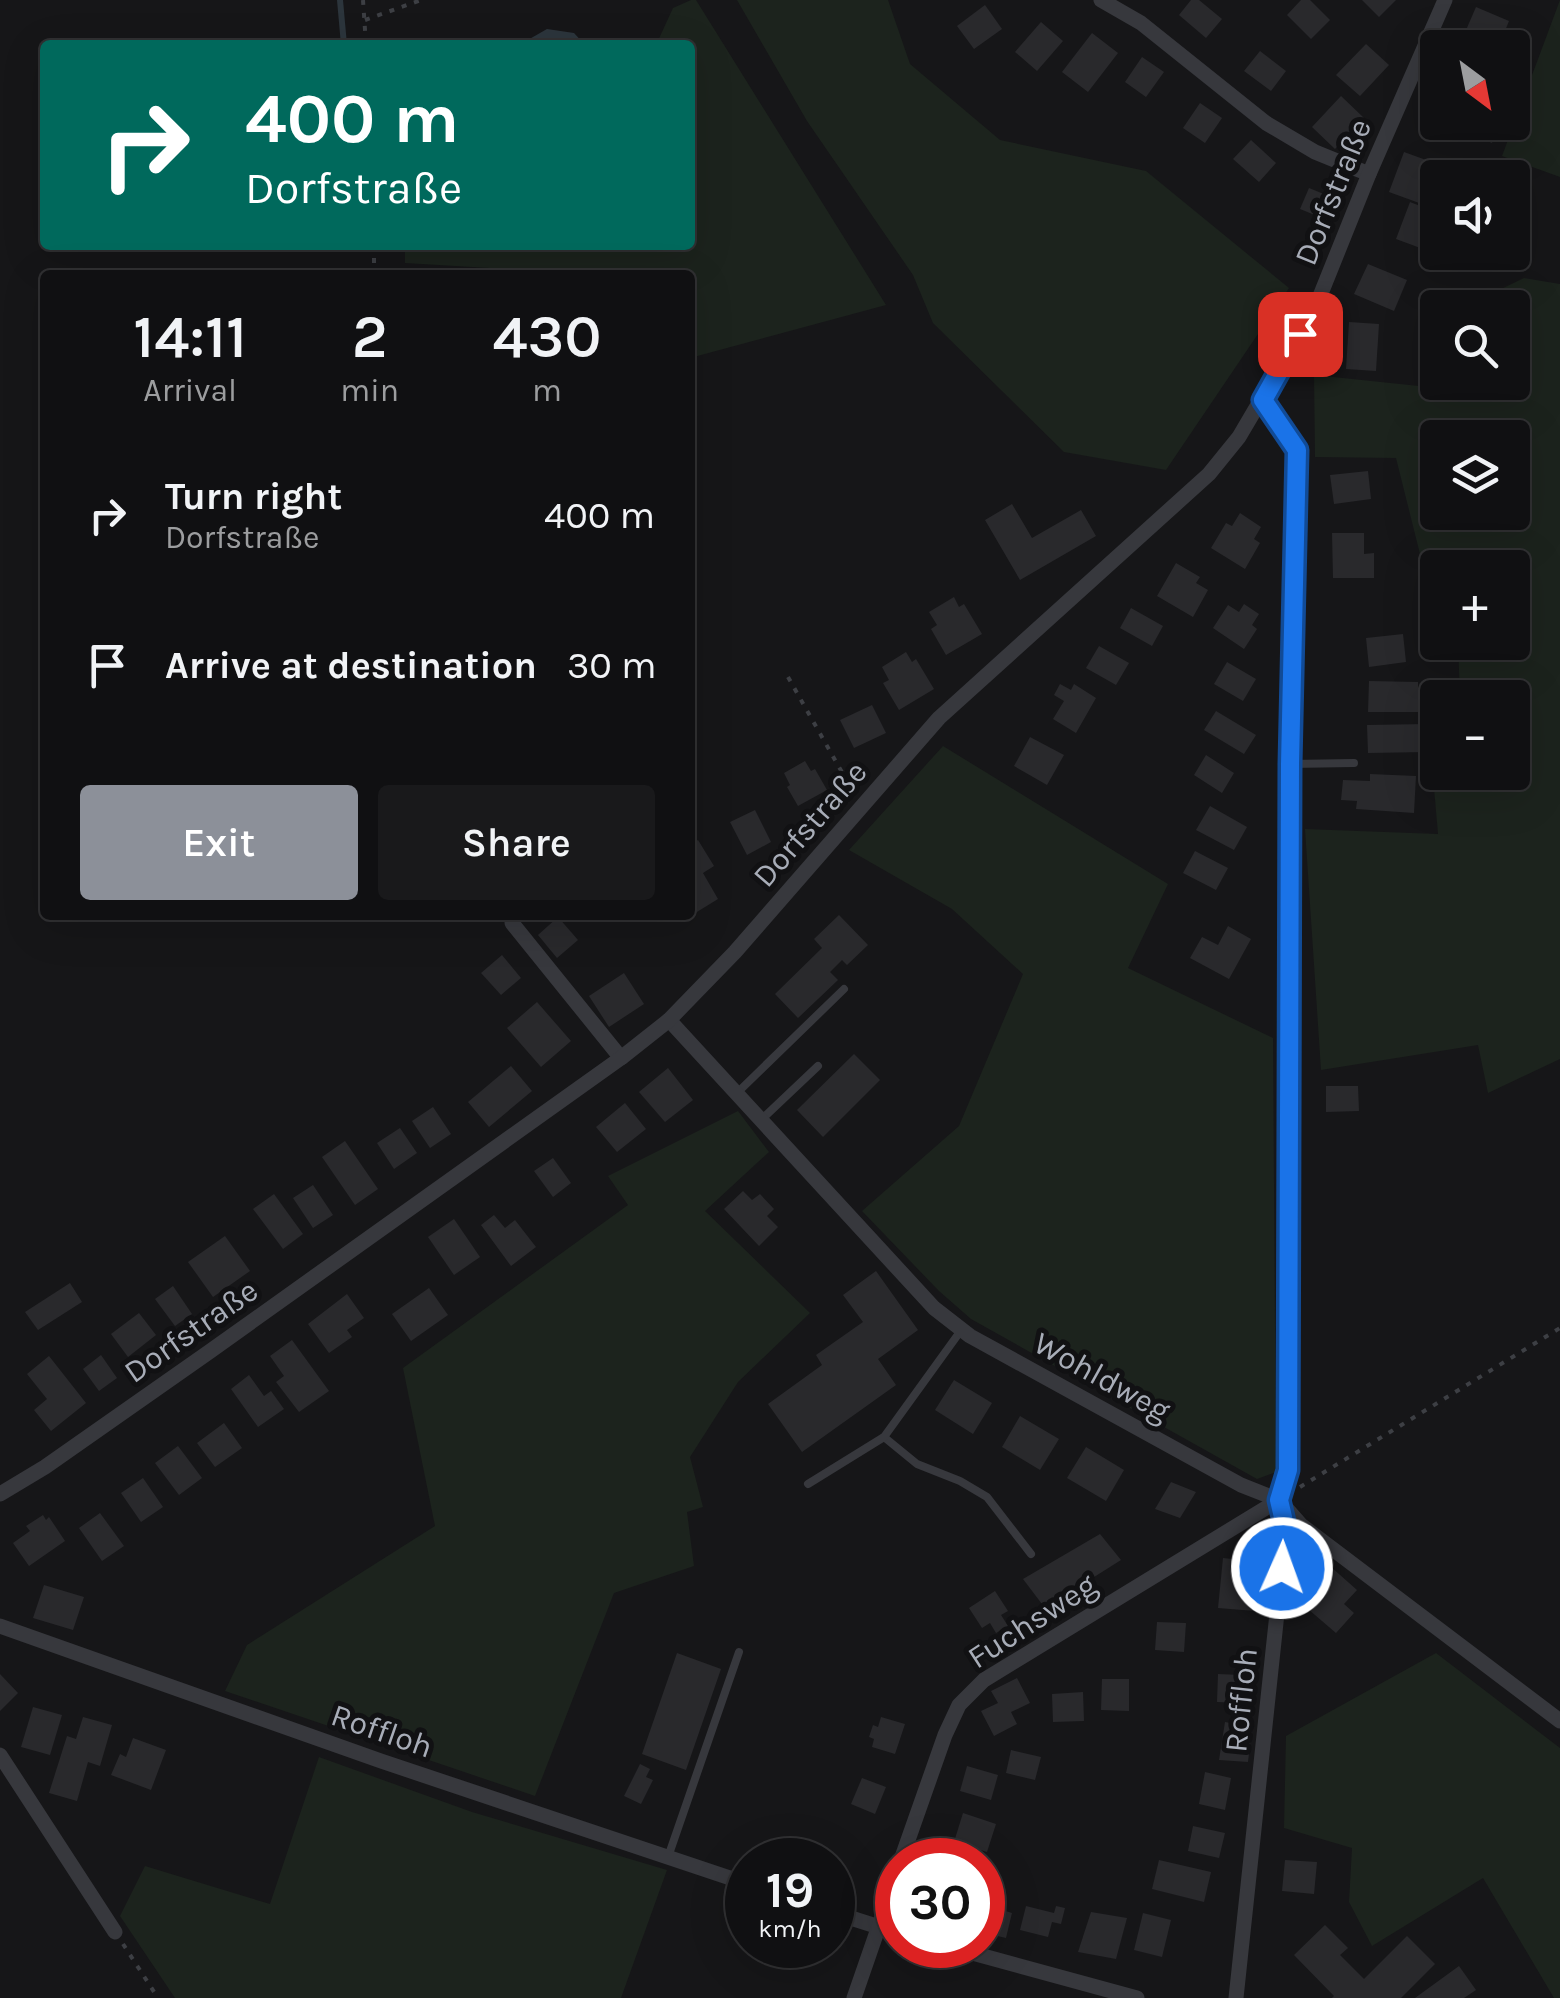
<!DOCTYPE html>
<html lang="en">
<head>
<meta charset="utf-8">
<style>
  body { margin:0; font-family:Karla,sans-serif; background:#19191b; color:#f1f3f6; height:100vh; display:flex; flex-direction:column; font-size:38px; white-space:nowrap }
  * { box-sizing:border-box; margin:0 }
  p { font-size:32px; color:#9c9d9f }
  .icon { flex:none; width:55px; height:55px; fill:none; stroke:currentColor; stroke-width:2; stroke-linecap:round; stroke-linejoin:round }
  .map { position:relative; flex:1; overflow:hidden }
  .panel { position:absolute; left:40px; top:270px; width:655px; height:650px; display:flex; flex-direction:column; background:#101012; border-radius:10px; box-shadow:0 10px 40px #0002,0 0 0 2px #303032 }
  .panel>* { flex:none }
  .banner { position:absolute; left:40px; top:40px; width:655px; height:210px; border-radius:10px; box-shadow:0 10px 40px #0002,0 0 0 2px #303032; background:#00695c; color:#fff; overflow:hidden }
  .needle { width:65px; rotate:148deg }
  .fabs { position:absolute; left:1420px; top:30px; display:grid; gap:20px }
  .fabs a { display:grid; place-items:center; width:110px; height:110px; border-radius:10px; background:#101012; box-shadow:0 10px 40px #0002,0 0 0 2px #303032; font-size:50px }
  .speed { position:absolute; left:725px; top:1838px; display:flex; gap:20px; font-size:50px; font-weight:700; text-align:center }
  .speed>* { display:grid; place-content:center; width:130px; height:130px; border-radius:50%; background:#101012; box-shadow:0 10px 40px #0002,0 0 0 2px #303032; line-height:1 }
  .speed small { font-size:25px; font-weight:400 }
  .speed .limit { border:15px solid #d22; background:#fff; color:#111 }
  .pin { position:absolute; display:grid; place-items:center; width:85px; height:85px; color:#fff; margin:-42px; border-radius:20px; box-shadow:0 5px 15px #0006 }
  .me { position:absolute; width:110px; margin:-55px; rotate:2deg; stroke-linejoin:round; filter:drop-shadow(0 0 8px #0008) }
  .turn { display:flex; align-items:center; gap:35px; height:210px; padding:0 40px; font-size:45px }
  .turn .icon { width:130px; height:130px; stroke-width:2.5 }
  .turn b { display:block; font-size:70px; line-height:85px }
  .eta { display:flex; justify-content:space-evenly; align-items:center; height:170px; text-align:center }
  .eta b { font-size:60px; font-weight:600; line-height:70px }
  .cta { display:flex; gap:20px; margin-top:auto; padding:20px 40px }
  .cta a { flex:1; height:115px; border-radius:10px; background:#8c9099; color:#fff; font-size:40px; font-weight:600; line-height:115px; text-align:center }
  .cta a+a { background:#19191b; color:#f1f3f6 }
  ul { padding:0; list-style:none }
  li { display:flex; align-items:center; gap:30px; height:150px; padding:0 40px }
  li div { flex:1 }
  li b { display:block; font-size:38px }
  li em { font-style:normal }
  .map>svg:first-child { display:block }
</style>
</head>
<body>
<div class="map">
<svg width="1560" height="1998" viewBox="0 0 1560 1998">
  <rect width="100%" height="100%" fill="#161618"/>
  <g fill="#1c231d" fill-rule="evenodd">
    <polygon points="691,0 696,0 886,305 690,358 690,275 532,275 524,270 405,263 405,245 690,245 690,45 656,45 673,8"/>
    <polygon points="737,0 888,0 910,64 1000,140 1146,171 1289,288 1166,470 1064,452 933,323 913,275 807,121"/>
    <polygon points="1560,0 1560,177 1502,156"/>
    <path d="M1524,278L1560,284V1059L1488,1093L1478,1045L1321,1070L1305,829L1438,834L1434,788L1452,773L1512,772V698L1460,697L1458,643L1512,642V568H1438V614H1435L1396,458L1315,457L1314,375L1419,386L1437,332L1438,382H1512V308L1492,307L1497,291ZM1438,438H1512V512H1438Z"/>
    <polygon points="943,746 1168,884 1128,968 1273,1038 1276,1472 1257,1479 971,1319 939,1291 862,1211 959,1126 1023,974 952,909 849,850"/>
    <polygon points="738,1111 769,1152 705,1211 810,1313 738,1382 690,1457 703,1507 687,1512 694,1566 614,1593 535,1796 225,1691 247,1645 435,1526 403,1368 628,1205 608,1176"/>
    <polygon points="1436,1653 1560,1748 1560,1998 1554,1998 1483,1878 1372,1946 1349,1902 1352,1848 1284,1828 1286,1736"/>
    <polygon points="319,1757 472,1812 667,1870 621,1998 175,1998 120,1916 145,1866 270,1904"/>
  </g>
  <polygon fill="#2c353c" points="547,29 574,33 585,45 519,45"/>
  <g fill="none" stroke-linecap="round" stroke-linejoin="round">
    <polyline stroke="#2c353c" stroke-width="6" points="340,0 344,45"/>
  </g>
  <g fill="#29292c">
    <polygon points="1191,0 1199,0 1222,19 1206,38 1179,15"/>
    <polygon points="1301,0 1310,0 1330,20 1311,39 1287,15"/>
    <polygon points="1362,0 1396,0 1379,17"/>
    <polygon points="985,5 1002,29 974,49 957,26"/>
    <polygon points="1476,7 1509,21 1498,48 1468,48 1460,44"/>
    <polygon points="1041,22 1063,41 1037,71 1015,52"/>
    <polygon points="1092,33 1118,53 1088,92 1062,72"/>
    <polygon points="1366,44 1389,65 1360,96 1336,75"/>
    <polygon points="1260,51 1286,71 1271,91 1244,71"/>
    <polygon points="1142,57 1164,72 1146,97 1125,82"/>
    <polygon points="1341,96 1364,118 1335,149 1312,127"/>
    <polygon points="1200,103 1222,118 1205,143 1183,128"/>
    <polygon points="1439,122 1500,122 1492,143"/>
    <polygon points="1251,140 1276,163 1259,182 1233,159"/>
    <polygon points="1404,152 1437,164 1422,204 1389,192"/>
    <polygon points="1309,188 1336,199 1327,220 1300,209"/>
    <polygon points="1410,202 1438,213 1438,252 1453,252 1450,259 1396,239"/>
    <polygon points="1368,264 1407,280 1394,311 1354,294"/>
    <polygon points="1349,322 1379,324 1376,371 1346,369"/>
    <polygon points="1368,471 1371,499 1334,504 1330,475"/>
    <polygon points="1012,504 1032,538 1081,510 1096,536 1020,580 985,520"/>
    <polygon points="1240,513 1261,527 1254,539 1260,543 1245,569 1211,548 1226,523 1232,526"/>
    <polygon points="1332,533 1364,533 1364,554 1374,553 1374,578 1333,578"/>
    <polygon points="1176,563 1200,577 1196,583 1208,590 1193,617 1157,596"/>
    <polygon points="954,597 959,607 964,604 982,634 946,655 931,629 937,625 929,612"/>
    <polygon points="1244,604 1259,614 1252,625 1257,629 1244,649 1213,628 1228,605 1239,612"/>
    <polygon points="1131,608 1163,626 1152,646 1120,628"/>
    <polygon points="1403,634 1406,662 1369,667 1366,638"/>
    <polygon points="1099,646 1129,663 1116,685 1086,668"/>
    <polygon points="906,652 912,662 916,659 934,689 899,710 883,683 889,680 882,667"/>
    <polygon points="1227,662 1256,679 1243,701 1214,684"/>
    <polygon points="1369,681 1418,682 1418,712 1368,712"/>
    <polygon points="1060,684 1071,690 1074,684 1096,698 1076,733 1053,719 1064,701 1054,695"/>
    <polygon points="872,705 886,733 854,748 840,720"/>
    <polygon points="1216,711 1256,735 1244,754 1204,730"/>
    <polygon points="1427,724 1427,752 1368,753 1367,725"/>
    <polygon points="1030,737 1064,755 1047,785 1014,766"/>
    <polygon points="1206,755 1234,773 1222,793 1194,775"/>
    <polygon points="805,761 811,771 815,769 827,790 798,806 787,787 790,785 784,773"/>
    <polygon points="1370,774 1416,776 1414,813 1356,809 1357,801 1341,800 1343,780 1370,781"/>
    <polygon points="1210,806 1247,827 1234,850 1196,830"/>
    <polygon points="755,810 771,842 747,855 730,822"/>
    <polygon points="698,840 714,866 703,873 718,899 692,915 690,911 690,845"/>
    <polygon points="1195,851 1228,868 1216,890 1183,873"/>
    <polygon points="839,915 868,945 847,965 842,960 830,972 838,980 798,1018 775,994 822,948 814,939"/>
    <polygon points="558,917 578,940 557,958 538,935"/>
    <polygon points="1228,926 1251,939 1229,979 1190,958 1202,937 1218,945"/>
    <polygon points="502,955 521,978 501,995 481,973"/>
    <polygon points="624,973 644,1004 609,1027 589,996"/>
    <polygon points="537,1002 571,1041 541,1067 507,1028"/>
    <polygon points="854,1054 880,1080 823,1137 797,1110"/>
    <polygon points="511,1066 532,1091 489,1127 468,1102"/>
    <polygon points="668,1068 693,1100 665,1122 639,1092"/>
    <polygon points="1326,1086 1358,1086 1359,1111 1326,1112"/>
    <polygon points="625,1103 646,1129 617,1152 596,1127"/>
    <polygon points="433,1107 451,1134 430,1148 412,1121"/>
    <polygon points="400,1128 417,1153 394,1169 377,1143"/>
    <polygon points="345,1141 378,1189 355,1205 322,1157"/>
    <polygon points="553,1158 571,1183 553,1197 534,1171"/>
    <polygon points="313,1185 333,1215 313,1228 293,1198"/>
    <polygon points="743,1191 752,1200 760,1194 774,1209 767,1216 778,1227 759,1246 724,1209"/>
    <polygon points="274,1194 303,1234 283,1249 253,1209"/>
    <polygon points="494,1215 505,1228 515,1220 536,1247 511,1266 481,1225"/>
    <polygon points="454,1219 480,1257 454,1275 428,1237"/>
    <polygon points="225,1236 250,1271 213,1297 188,1262"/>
    <polygon points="876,1271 918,1330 878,1359 896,1385 802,1452 768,1404 822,1365 816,1355 863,1322 843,1295"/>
    <polygon points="70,1283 82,1302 38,1330 25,1312"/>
    <polygon points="173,1286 192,1314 175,1326 155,1299"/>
    <polygon points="429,1288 448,1315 411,1341 392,1314"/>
    <polygon points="347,1294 364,1318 347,1330 352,1337 329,1353 308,1324"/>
    <polygon points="139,1313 156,1335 128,1357 111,1334"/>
    <polygon points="292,1340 329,1391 299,1412 276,1382 284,1376 270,1356"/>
    <polygon points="101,1355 117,1378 99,1391 83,1369"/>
    <polygon points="49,1356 86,1403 51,1431 34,1410 47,1399 27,1374"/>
    <polygon points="249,1375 264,1396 271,1391 284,1409 258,1427 231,1389"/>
    <polygon points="954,1380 992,1403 973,1434 935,1410"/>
    <polygon points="1020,1416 1059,1439 1040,1470 1002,1447"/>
    <polygon points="224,1423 242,1448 215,1467 197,1443"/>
    <polygon points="178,1446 202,1478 179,1495 155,1463"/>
    <polygon points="1086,1447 1124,1470 1106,1501 1067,1478"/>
    <polygon points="143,1478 163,1507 141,1522 121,1493"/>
    <polygon points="1171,1482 1196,1492 1180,1518 1155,1509"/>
    <polygon points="100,1513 124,1546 102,1561 79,1528"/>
    <polygon points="43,1515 46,1520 49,1517 65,1541 29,1566 13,1543 30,1531 26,1526"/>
    <polygon points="1100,1534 1121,1560 1045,1608 1023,1579"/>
    <polygon points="1223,1558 1261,1562 1255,1611 1218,1608"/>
    <polygon points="1322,1559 1357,1590 1344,1604 1354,1613 1336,1633 1308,1609 1320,1596 1303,1581"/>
    <polygon points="44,1585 84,1597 73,1630 33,1618"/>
    <polygon points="995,1591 1008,1611 1001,1615 1008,1626 996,1633 990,1623 982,1628 969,1608"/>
    <polygon points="1157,1622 1186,1623 1184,1652 1155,1650"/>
    <polygon points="677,1653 721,1669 686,1770 642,1754"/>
    <polygon points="0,1674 18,1693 0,1711"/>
    <polygon points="1218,1674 1241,1675 1240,1703 1217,1702"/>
    <polygon points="1017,1678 1030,1703 1011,1712 1017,1724 994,1736 981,1711 998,1703 991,1691"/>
    <polygon points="1102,1679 1129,1679 1129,1711 1101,1710"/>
    <polygon points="1083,1692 1084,1721 1053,1722 1052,1694"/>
    <polygon points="33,1707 62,1715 50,1755 21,1747"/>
    <polygon points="83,1717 112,1725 100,1766 88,1762 77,1801 49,1793 67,1736 76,1739"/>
    <polygon points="881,1717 905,1724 895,1754 872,1747 874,1739 869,1737 873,1725 878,1727"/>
    <polygon points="1225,1722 1252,1727 1248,1762 1219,1760"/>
    <polygon points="133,1738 166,1750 151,1790 111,1775 120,1754 126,1757"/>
    <polygon points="1011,1750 1041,1757 1035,1780 1006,1773"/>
    <polygon points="640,1764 650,1769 646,1777 653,1780 641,1804 624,1796"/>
    <polygon points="967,1766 998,1775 991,1800 960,1791"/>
    <polygon points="1205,1772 1231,1778 1225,1810 1199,1804"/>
    <polygon points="862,1778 886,1787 875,1814 851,1804"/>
    <polygon points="963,1813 996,1824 987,1852 954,1842"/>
    <polygon points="1193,1826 1225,1833 1219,1858 1188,1851"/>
    <polygon points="1159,1860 1211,1872 1204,1902 1152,1889"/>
    <polygon points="1285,1860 1317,1862 1314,1894 1282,1891"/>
    <polygon points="1026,1906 1054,1913 1056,1906 1065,1908 1061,1924 1052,1922 1048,1937 1020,1930"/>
    <polygon points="996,1908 1012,1913 1006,1938 989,1934"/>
    <polygon points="1091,1912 1127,1918 1116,1959 1078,1952"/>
    <polygon points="1143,1913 1171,1920 1162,1957 1134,1950"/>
    <polygon points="1325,1925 1348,1948 1340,1955 1364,1979 1407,1936 1435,1964 1401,1998 1332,1998 1334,1996 1294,1955"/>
    <polygon points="1459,1966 1476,1990 1464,1998 1415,1998"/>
  </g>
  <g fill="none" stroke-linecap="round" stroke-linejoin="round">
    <g stroke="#3d3f44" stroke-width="4" stroke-dasharray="5 8" stroke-linecap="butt">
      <polyline points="363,0 366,45"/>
      <polyline points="365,20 421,0"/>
      <polyline points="374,245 374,275"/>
      <polyline points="788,677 852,790"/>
      <polyline points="1300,1487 1560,1328"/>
      <polyline points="123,1944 158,1998"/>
    </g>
    <g stroke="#37383d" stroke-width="8">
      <polyline points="1290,764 1354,763"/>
      <polyline points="737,1093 844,989"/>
      <polyline points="762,1119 818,1066"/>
      <polyline points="884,1437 917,1464 960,1481 987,1497 1031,1554"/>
      <polyline points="808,1484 884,1437 962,1329"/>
      <polyline points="668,1857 739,1652"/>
    </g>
    <g stroke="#37383d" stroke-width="15">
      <polyline points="1101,0 1141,23 1266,123 1315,152 1369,174"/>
      <polyline points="512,923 621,1058"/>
      <polyline points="669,1020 934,1308 970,1336 1241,1485 1279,1500 1301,1525 1560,1721"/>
      <polyline points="0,1494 45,1467 209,1352 621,1058 669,1020 735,952 939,718 1209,474 1239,437 1316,306 1369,174 1445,0"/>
      <polyline points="0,1626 381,1761 748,1884"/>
      <polyline points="0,1755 115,1932"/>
      <polyline points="901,1860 945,1735 959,1705 984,1680 1279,1500"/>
      <polyline points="832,1912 898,1933"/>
      <polyline points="943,1945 1137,1998"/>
      <polyline points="854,1998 898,1871"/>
      <polyline points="1236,1998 1286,1529 1279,1500 1288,1470 1290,764 1297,450 1263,399"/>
    </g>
  </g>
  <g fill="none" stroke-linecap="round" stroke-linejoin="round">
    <g stroke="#114b97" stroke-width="25">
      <polyline id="route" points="1282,1568 1286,1530 1279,1500 1288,1470 1290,764 1297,450 1263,400 1300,334"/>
    </g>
    <use href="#route" stroke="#1a73e8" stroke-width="18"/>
  </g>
  <g text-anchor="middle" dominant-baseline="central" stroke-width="10" stroke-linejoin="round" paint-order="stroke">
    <g font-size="32" fill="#a8adb8" stroke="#111113">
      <text transform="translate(1333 192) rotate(-68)">Dorfstraße</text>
      <text transform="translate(810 824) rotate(-49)">Dorfstraße</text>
      <text transform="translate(191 1331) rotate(-35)">Dorfstraße</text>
      <text transform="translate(1102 1377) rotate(29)">Wohldweg</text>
      <text transform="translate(1032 1621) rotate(-33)">Fuchsweg</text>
      <text transform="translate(1241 1700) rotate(-84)">Roffloh</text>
      <text transform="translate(382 1731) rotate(19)">Roffloh</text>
    </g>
  </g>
</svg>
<div class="fabs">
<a><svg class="needle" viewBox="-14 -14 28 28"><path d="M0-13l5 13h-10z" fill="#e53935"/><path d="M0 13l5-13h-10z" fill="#9c9d9f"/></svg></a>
<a><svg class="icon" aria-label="sound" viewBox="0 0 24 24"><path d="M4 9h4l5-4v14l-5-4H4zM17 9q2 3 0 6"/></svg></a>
<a><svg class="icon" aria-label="search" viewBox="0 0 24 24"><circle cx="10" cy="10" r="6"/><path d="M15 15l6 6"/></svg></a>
<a><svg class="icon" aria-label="layers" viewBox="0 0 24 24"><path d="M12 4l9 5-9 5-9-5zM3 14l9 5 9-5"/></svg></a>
<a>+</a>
<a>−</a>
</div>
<div class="speed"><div>19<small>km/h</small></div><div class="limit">30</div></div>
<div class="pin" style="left:1300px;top:334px;background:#d93025"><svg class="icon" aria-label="arrive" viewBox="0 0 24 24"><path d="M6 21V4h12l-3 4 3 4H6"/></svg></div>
<svg class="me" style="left:1282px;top:1568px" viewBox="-20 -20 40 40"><circle r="17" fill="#1a73e8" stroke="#fff" stroke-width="3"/><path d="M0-11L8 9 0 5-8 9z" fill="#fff"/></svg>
<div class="banner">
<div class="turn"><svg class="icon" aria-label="right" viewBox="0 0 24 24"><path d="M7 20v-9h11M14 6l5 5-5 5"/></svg><div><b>400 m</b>Dorfstraße</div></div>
</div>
<section class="panel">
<div class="eta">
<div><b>14:11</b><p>Arrival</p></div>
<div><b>2</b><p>min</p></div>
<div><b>430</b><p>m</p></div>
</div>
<ul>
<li><svg class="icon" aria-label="right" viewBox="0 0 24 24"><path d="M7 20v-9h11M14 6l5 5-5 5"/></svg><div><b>Turn right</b><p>Dorfstraße</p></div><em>400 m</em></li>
<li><svg class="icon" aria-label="arrive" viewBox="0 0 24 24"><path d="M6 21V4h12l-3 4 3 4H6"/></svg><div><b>Arrive at destination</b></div><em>30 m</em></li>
</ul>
<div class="cta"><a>Exit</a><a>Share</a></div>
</section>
</div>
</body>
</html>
